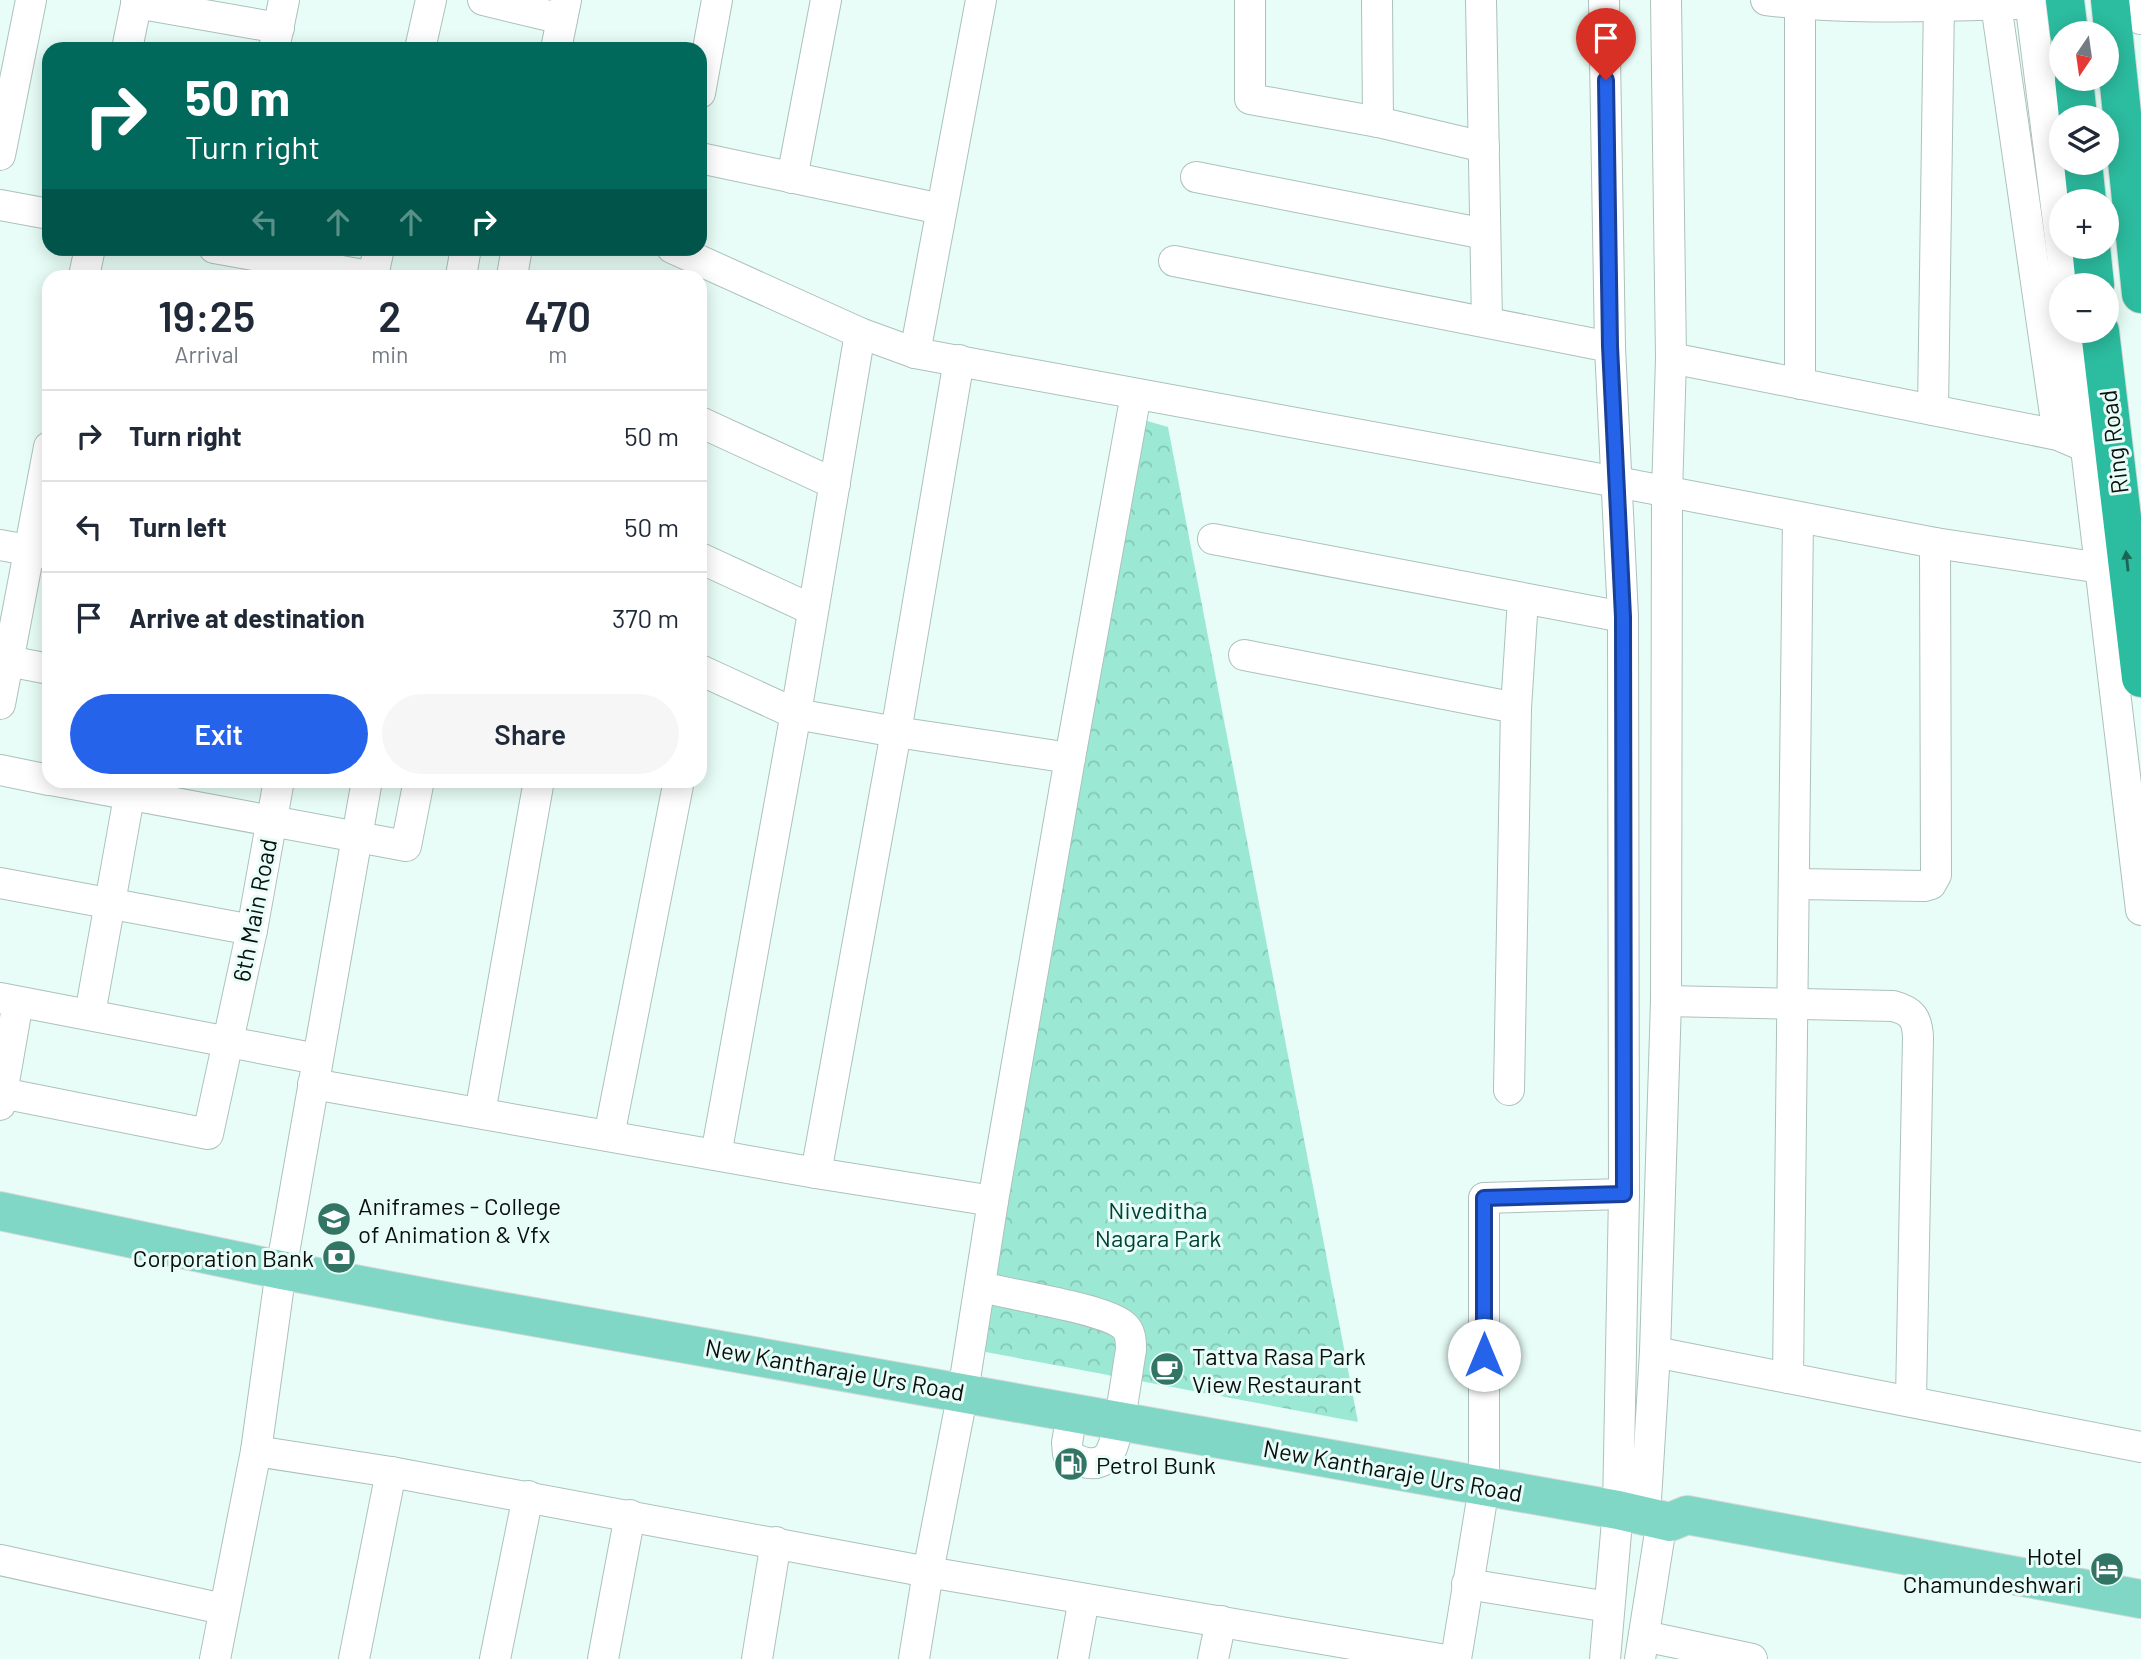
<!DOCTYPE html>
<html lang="en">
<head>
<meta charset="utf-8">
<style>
  body { margin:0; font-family:Barlow,sans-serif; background:#f6f6f7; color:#1f2937; height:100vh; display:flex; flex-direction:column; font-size:26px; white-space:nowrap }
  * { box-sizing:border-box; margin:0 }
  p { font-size:23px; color:#747a83 }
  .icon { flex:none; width:38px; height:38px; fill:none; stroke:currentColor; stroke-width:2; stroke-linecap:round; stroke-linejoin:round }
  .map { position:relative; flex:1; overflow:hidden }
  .panel { position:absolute; left:42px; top:270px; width:665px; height:518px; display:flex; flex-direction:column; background:#fff; border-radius:21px; box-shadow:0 4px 18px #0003 }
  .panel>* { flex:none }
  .banner { position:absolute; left:42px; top:42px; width:665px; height:214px; border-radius:21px; box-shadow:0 4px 18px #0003; background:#00695c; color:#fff; overflow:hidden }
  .needle { width:46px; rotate:193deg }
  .buttons { position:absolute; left:2049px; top:21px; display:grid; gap:14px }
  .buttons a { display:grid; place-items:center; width:70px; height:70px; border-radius:50%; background:#fff; box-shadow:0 4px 18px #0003; font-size:35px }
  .pin { position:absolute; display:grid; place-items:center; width:60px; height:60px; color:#fff; margin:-72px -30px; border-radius:50% 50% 50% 0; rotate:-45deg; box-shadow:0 0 7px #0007 }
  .pin .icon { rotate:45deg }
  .me { position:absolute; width:77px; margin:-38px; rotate:0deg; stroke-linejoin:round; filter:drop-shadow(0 0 5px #0008) }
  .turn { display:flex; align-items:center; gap:24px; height:147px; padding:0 28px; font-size:32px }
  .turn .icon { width:91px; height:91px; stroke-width:2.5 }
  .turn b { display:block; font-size:49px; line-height:60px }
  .lanes { display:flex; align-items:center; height:66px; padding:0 28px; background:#0003; justify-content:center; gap:35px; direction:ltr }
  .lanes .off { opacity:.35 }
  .eta { display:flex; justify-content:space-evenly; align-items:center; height:119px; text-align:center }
  .eta b { font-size:42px; font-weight:600; line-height:49px }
  .action { display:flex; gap:14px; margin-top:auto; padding:14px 28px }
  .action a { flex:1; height:80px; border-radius:42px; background:#2563eb; color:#fff; font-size:28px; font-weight:600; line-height:80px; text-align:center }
  .action a+a { background:#f6f6f7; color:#1f2937 }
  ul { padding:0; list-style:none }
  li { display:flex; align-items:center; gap:21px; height:91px; padding:0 28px; border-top:2px solid #e0e1e3 }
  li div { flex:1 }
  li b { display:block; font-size:26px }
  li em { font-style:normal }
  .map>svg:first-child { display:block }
</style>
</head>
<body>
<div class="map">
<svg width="2141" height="1659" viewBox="0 0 2141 1659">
  <defs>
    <pattern id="park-crowns" width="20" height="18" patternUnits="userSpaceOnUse" patternTransform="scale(1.75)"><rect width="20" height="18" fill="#9be9d4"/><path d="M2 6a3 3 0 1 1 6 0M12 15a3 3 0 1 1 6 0" fill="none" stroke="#84c7b5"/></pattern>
  </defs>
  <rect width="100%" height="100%" fill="#e8fdf7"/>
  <polygon fill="url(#park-crowns)" points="1137,418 1168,427 1358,1422 975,1350"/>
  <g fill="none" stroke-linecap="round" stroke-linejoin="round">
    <g stroke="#adc1bb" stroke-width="32">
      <g id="minor">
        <polyline points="483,0 562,19"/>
        <polyline points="1250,0 1250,99 1378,122 1484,147"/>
        <polyline points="1377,0 1378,122"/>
        <polyline points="1481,0 1487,322"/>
        <path d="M1766,0C1849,10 1933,6 2016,4"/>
        <polyline points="1800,0 1800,384"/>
        <polyline points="2030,0 2066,285"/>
        <polyline points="2139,0 2141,19"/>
        <polyline points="136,3 279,28"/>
        <polyline points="1996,4 2058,435"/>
        <polyline points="127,49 137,0"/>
        <polyline points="274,49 284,0"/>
        <polyline points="420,49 431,0"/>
        <polyline points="556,49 566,0"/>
        <polyline points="700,93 717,0"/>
        <polyline points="0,155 31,0"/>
        <polyline points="700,158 941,209"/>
        <polyline points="1196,177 1485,234"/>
        <polyline points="792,178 826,0"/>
        <polyline points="0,205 49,214"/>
        <polyline points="214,248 369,276"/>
        <polyline points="672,248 860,333 915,353 1617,482 1935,543 2101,568"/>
        <polyline points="1174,261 1610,347"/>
        <polyline points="84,276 90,248"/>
        <polyline points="373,276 379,248"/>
        <polyline points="461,276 466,248"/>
        <polyline points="512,276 517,248"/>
        <polyline points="2072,331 2141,910"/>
        <polyline points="915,353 981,0"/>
        <polyline points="1671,358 2058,435 2086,447 2102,446"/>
        <polyline points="1933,410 1939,0"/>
        <polyline points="700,422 835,484"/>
        <polyline points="1213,539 1623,617 1610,347 1604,0"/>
        <polyline points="0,545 49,554"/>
        <polyline points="700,558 813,610"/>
        <polyline points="1244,655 1516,708 1523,599"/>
        <polyline points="8,661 49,669"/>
        <polyline points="700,670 796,714 896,732 1070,758"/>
        <polyline points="0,704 49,447"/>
        <polyline points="0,770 49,780"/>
        <polyline points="51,780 406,846 419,780"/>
        <polyline points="0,883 252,930"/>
        <polyline points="1795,884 1924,886 1931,884 1936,875 1935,543"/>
        <polyline points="0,998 317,1059"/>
        <path d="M1666,1001L1893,1006C1912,1011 1917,1018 1918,1037L1911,1400"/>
        <polyline points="90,1014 132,780"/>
        <polyline points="313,1084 816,1173 993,1201"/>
        <polyline points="1509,1090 1516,708"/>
        <polyline points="2,1093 208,1134 252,930 279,780"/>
        <polyline points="0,1105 18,1002"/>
        <polyline points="480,1113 539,780"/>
        <polyline points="609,1136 679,780"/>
        <polyline points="716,1155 797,707 860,333"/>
        <polyline points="816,1173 896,732 959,360"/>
        <path d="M995,1290C1023,1297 1103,1309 1123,1325C1131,1331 1131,1341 1131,1350C1127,1370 1119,1445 1107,1457C1097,1468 1078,1463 1068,1454L1067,1443L1072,1413"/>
        <polyline points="1655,1352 2141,1447"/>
        <polyline points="1788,1378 1798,518"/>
        <polyline points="256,1451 391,1472 928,1572 1440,1659"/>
        <polyline points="1645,1516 1655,1352 1666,1001 1667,494 1671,358 1666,0"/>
        <polyline points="0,1560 223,1609"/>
        <polyline points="1467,1584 1609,1607"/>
        <polyline points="1644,1636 1752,1659"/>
        <polyline points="215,1659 256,1451 281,1270 367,780"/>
        <polyline points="354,1659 391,1472"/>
        <polyline points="495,1659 528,1496"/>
        <polyline points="603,1659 630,1515"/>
        <polyline points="757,1659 776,1542"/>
        <polyline points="914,1659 928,1572 963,1392 993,1201 1070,758 1136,394"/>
        <polyline points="1073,1659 1084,1599"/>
        <polyline points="1213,1659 1221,1621"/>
        <polyline points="1456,1659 1484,1487 1484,1198 1624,1194"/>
        <polyline points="1605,1659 1618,1510 1624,1194 1623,617"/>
        <polyline points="1640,1659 1662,1520"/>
      </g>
    </g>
    <g stroke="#d8d9d8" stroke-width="40">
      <polyline id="major" points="0,1211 281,1270 450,1302 1618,1510 1670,1522 1687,1515 2141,1599"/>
    </g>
    <g stroke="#d8d9d8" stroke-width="40">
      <g id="highway">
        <polyline points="2065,0 2069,33"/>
        <polyline points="2110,0 2141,294"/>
        <polyline points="2074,79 2078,117"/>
        <polyline points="2083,163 2087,201"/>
        <polyline points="2091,247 2095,285"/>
        <polyline points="2100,331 2141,678"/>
      </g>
    </g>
    <use href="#minor" stroke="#fff" stroke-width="30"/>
    <use href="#major" stroke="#80d7c5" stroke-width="38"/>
    <use href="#highway" stroke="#2cbc9f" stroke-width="38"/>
  </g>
  <defs><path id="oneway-solid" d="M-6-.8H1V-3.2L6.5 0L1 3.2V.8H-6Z" transform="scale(1.75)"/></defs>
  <use fill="#1a6656" href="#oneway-solid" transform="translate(2127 561) rotate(-96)"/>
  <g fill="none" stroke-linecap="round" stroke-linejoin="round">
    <g stroke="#184099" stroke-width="18">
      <polyline id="route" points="1484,1355 1484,1198 1624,1194 1623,617 1610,346 1606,80"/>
    </g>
    <use href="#route" stroke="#2563eb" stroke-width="12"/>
  </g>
  <defs>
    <g id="university-disc" transform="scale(1.75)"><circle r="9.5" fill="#337565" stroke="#e8fdf7"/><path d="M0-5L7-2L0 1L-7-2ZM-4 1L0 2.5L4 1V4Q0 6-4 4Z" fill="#fff"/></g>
    <g id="bank-disc" transform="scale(1.75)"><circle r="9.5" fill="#337565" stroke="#e8fdf7"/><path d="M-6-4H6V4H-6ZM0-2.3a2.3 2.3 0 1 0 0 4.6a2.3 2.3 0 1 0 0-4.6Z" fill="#fff"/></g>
    <g id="cafe-disc" transform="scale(1.75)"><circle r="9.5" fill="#337565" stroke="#e8fdf7"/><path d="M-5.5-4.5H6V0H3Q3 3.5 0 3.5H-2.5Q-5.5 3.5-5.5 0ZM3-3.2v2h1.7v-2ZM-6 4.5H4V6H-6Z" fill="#fff"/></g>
    <g id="fuel-disc" transform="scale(1.75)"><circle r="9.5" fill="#337565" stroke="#e8fdf7"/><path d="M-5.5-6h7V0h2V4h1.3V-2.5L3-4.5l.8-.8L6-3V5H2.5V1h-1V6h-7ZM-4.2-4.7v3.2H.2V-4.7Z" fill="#fff"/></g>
    <g id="hotel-disc" transform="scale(1.75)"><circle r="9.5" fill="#337565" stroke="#e8fdf7"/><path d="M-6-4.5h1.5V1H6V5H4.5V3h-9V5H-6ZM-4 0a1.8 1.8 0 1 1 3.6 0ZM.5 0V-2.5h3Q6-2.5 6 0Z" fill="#fff"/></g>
  </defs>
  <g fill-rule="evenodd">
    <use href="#university-disc" x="334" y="1219"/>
    <use href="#bank-disc" x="339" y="1257"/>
    <use href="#cafe-disc" x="1167" y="1369"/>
    <use href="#fuel-disc" x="1071" y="1464"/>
    <use href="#hotel-disc" x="2107" y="1569"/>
  </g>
  <g text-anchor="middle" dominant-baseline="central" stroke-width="6" stroke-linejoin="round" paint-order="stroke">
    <g font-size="24" fill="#09100e" stroke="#e8fdf7">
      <text transform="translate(2113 442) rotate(-97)">Ring Road</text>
      <text transform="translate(254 910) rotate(-79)">6th Main Road</text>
      <text transform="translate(835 1369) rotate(10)">New Kantharaje Urs Road</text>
      <text transform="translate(1393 1470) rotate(10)">New Kantharaje Urs Road</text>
    </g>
    <g font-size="24" fill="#09100e" stroke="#e8fdf7" text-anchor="start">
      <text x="358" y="1205">Aniframes - College<tspan x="358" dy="28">of Animation &amp; Vfx</tspan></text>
      <text x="314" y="1257" text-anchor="end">Corporation Bank</text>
      <text x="1192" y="1355">Tattva Rasa Park<tspan x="1192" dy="28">View Restaurant</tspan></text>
      <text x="1096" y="1464">Petrol Bunk</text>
      <text x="2082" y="1555" text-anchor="end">Hotel<tspan x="2082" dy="28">Chamundeshwari</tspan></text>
    </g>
    <g font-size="24" fill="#014236" stroke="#e8fdf7">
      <text x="1158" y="1209">Niveditha<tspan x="1158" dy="28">Nagara Park</tspan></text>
    </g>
  </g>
</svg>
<div class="buttons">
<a><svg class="needle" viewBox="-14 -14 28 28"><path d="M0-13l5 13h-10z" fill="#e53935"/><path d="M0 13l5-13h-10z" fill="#747a83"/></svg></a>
<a><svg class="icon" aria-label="layers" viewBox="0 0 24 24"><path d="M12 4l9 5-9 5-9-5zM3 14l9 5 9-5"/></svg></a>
<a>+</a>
<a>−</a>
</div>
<div class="pin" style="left:1606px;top:80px;background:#d93025"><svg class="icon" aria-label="arrive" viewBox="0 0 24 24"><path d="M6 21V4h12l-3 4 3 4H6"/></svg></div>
<svg class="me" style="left:1484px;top:1355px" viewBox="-20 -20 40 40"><circle r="19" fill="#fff"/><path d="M0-13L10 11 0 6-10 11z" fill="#2563eb"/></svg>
<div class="banner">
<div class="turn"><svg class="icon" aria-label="right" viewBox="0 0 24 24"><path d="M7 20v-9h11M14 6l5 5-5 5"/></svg><div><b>50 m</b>Turn right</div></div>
<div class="lanes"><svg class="icon off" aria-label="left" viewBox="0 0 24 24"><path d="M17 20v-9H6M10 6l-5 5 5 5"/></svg><svg class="icon off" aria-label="ahead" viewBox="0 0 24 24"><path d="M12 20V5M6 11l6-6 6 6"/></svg><svg class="icon off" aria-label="ahead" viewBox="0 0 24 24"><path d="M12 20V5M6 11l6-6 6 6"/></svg><svg class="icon" aria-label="right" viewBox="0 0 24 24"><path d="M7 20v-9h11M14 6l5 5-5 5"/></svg></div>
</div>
<section class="panel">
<div class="eta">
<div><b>19:25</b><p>Arrival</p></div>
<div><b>2</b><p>min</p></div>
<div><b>470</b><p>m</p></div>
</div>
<ul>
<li><svg class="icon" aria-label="right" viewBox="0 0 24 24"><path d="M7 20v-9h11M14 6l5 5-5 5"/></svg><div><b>Turn right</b></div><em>50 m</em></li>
<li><svg class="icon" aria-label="left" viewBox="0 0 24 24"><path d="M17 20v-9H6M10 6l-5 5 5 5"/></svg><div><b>Turn left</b></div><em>50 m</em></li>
<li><svg class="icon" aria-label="arrive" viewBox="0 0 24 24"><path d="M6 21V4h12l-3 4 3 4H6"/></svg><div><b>Arrive at destination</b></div><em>370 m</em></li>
</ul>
<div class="action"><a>Exit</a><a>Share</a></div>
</section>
</div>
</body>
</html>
